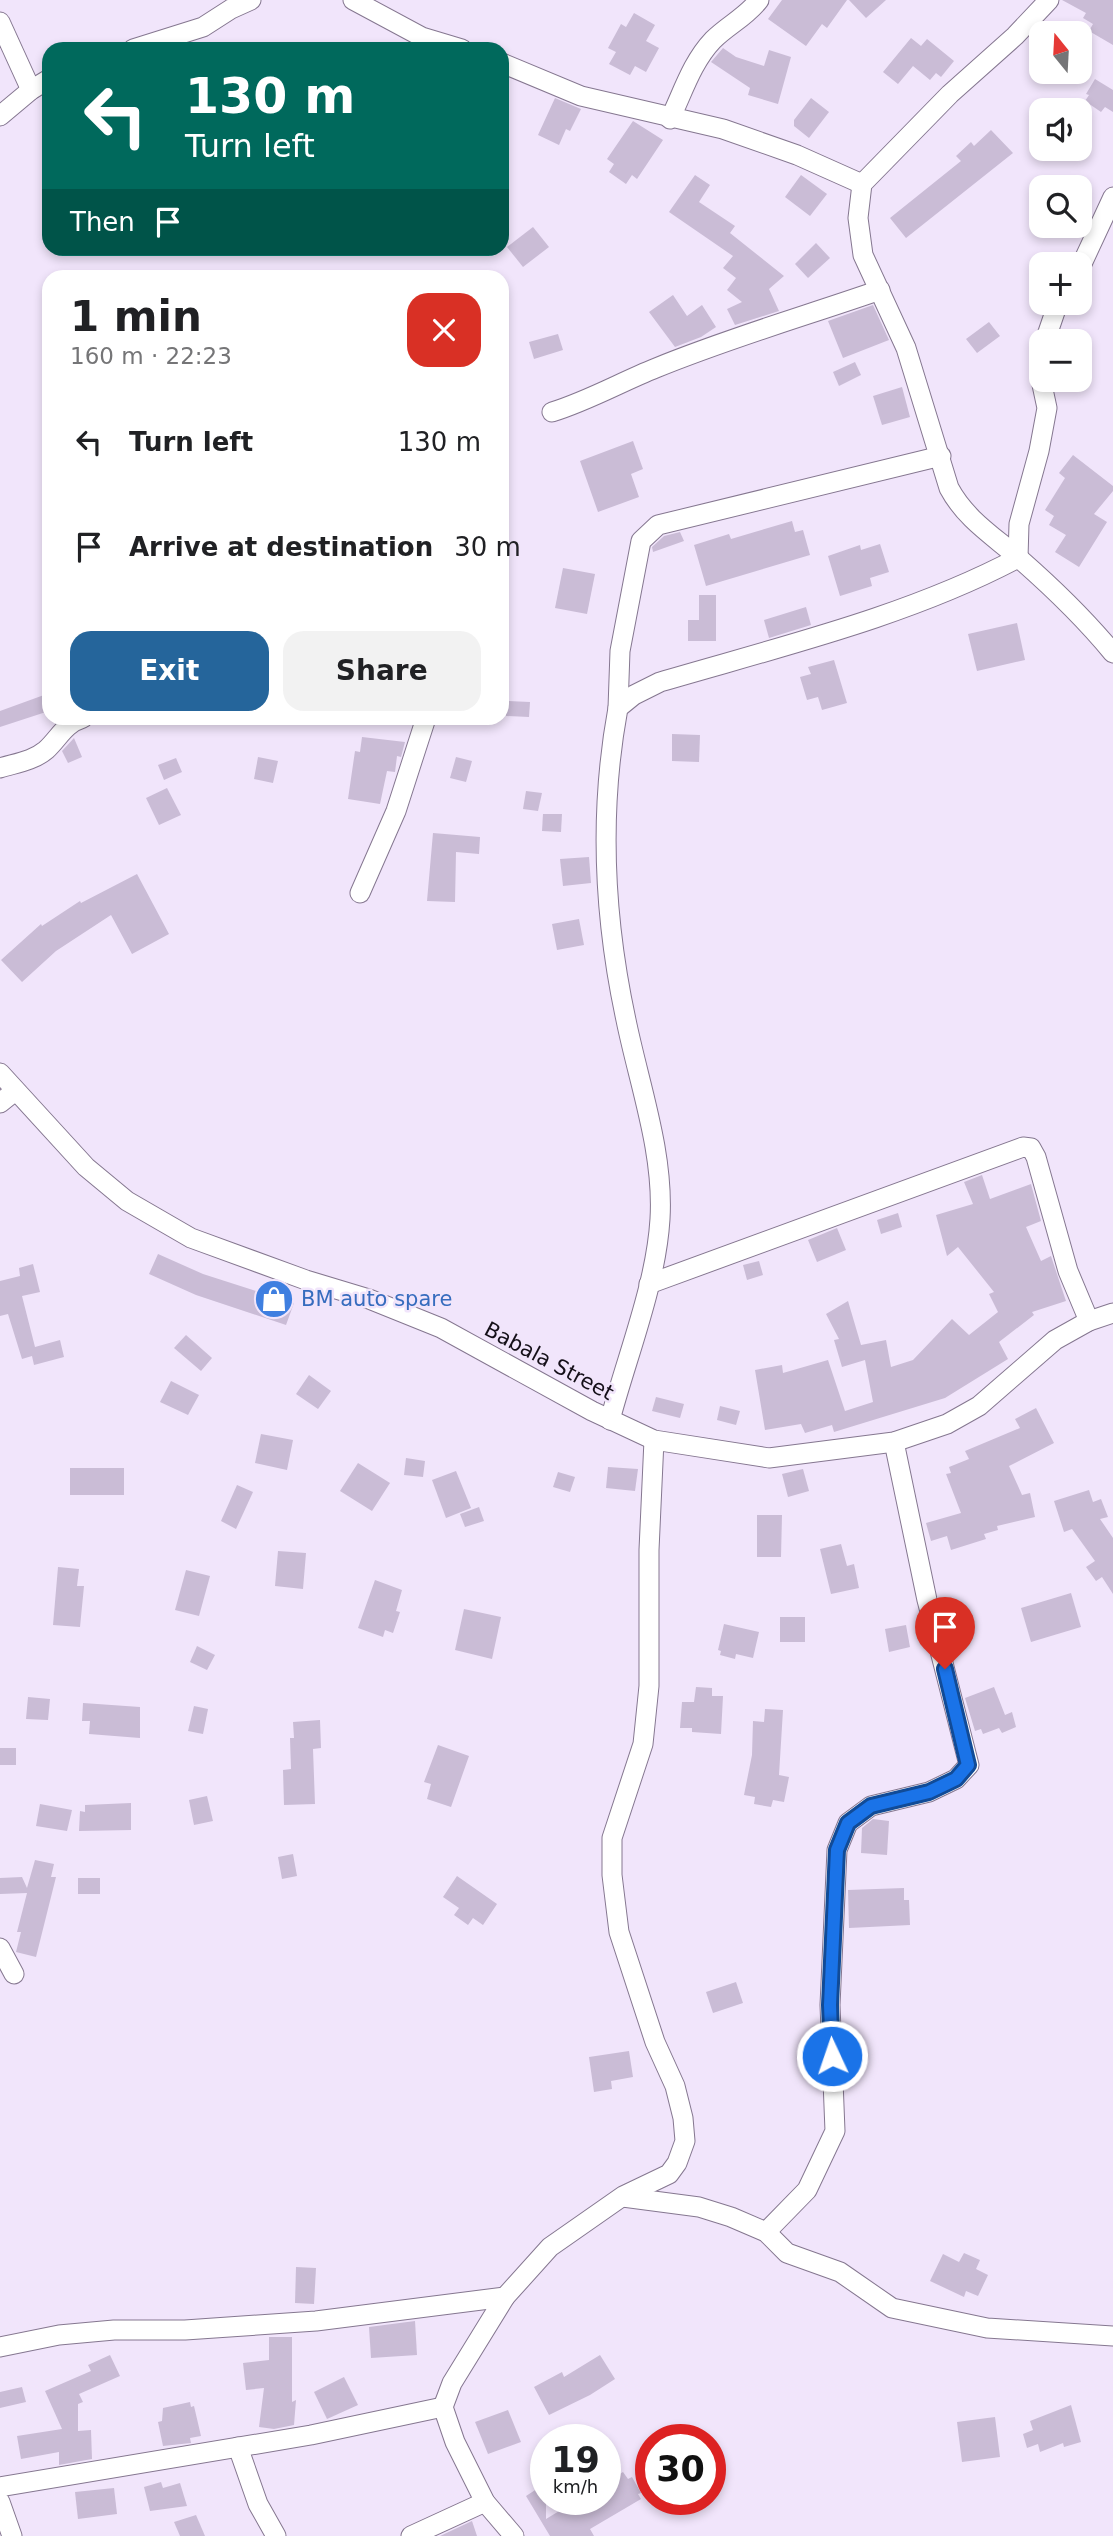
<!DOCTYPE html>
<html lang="en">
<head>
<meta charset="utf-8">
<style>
  body { margin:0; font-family:"DejaVu Sans",sans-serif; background:#f2f2f2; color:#202124; height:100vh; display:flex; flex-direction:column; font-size:26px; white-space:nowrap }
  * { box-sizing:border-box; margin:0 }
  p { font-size:23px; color:#757577 }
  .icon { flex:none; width:38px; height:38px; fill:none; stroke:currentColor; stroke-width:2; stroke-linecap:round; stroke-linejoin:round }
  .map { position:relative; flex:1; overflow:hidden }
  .sheet { position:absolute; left:42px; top:270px; width:467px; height:455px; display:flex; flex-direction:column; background:#fff; border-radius:21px; box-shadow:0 4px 10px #0003 }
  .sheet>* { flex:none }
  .guide { position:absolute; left:42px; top:42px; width:467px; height:214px; border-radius:21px; box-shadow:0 4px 10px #0003; background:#00695c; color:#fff; overflow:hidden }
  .needle { width:46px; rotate:342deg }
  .controls { position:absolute; left:1029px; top:21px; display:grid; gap:14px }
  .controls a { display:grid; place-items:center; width:63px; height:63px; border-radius:14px; background:#fff; box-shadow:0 4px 10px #0003; font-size:35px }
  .speed { position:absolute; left:530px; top:2424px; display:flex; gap:14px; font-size:35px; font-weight:700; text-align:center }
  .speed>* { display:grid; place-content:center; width:91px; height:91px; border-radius:50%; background:#fff; box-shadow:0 4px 10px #0003; line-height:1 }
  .speed small { font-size:18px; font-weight:400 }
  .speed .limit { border:10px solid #d22; background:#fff; color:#111 }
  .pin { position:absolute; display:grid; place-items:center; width:60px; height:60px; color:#fff; margin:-72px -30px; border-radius:50% 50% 50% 0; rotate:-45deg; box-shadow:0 0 7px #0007 }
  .pin .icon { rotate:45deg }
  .me { position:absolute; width:77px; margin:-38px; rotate:357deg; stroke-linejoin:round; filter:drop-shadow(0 0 5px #0008) }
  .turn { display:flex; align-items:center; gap:24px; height:147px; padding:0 28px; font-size:32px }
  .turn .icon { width:91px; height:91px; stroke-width:2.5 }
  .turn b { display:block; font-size:49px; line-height:60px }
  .then { display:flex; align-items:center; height:66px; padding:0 28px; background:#0003; gap:14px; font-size:26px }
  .round { display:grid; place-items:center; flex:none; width:74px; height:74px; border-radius:21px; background:#f2f2f2 }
  .head { display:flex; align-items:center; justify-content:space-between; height:119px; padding:0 28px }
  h1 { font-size:42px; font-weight:600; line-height:52px }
  .primary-button { display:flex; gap:14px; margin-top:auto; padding:14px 28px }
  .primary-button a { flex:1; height:80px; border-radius:21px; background:#25659b; color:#fff; font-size:28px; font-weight:600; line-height:80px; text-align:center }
  .primary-button a+a { background:#f2f2f2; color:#202124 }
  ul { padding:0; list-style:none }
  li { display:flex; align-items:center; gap:21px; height:105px; padding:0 28px }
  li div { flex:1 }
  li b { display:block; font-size:26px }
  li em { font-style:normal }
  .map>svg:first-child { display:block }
</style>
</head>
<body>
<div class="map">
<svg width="1113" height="2536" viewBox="0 0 1113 2536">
  <rect width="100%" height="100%" fill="#f1e5fb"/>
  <g fill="#cabcd6">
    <polygon points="782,0 847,0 827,28 822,24 806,46 768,19"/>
    <polygon points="849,0 886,0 866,18"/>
    <polygon points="1062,0 1113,0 1113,45 1089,31 1093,24 1083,18 1086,13"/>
    <polygon points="634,13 655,25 646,41 659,48 646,72 635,66 630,75 609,64 616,52 608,48 621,24 626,27"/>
    <polygon points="911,38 921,46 927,39 954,61 941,77 936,73 930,80 913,66 898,84 883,72"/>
    <polygon points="723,48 736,57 764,66 769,50 791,57 778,104 748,95 750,88 711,62"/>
    <polygon points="1095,79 1113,90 1113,112 1105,107 1101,112 1085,101 1089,95 1086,94"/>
    <polygon points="555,98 581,109 570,131 566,129 559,145 538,135"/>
    <polygon points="811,98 829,112 809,138 794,126 794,120"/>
    <polygon points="633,121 663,140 637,179 632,175 626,184 609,172 614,164 607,159"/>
    <polygon points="991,130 1013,153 906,238 890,218 961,161 956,156 971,142 974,146"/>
    <polygon points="695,175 710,185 699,202 735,226 730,233 784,276 769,289 779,311 735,325 727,309 742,302 727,290 736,278 723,268 733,256 669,212"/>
    <polygon points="801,175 827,194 810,216 785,197"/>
    <polygon points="533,227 549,247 523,267 507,247"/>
    <polygon points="816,243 830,258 808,278 795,264"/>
    <polygon points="673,295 687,316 702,305 716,327 701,337 675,347 649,312"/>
    <polygon points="873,305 889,340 843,358 828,321"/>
    <polygon points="989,322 1000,336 977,353 966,339"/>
    <polygon points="558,334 563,350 534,359 529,342"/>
    <polygon points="855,362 861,375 839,386 833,372"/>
    <polygon points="902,387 910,417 882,425 873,396"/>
    <polygon points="633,441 643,469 631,474 639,497 598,512 580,461"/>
    <polygon points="1073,455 1113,486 1113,491 1094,514 1107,522 1079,567 1055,552 1066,535 1049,525 1054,516 1045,510 1065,478 1059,473"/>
    <polygon points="792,521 795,532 803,530 810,555 706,586 694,545 729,534 731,539"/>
    <polygon points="680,532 684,541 653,552 652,547 664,536"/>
    <polygon points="880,544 889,572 870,578 872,586 840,596 828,556 860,545 861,550"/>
    <polygon points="563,568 595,574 587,614 555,608"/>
    <polygon points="699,595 716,595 716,641 688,641 688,620 699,620"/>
    <polygon points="806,607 811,625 769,638 764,620"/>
    <polygon points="1017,623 1025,660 977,671 968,634"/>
    <polygon points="834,660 847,703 822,710 818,697 807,700 800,677 811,674 808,667"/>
    <polygon points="44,695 49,711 0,727 0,711"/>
    <polygon points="506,701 530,702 529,717 506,716"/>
    <polygon points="672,734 700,735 699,762 672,761"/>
    <polygon points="362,737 405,742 401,757 397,756 395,772 387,771 380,804 348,799 355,751 360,752"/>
    <polygon points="74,738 82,757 68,763 62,751"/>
    <polygon points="258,757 278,761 273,783 254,779"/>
    <polygon points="456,757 472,761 466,782 450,778"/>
    <polygon points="176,758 182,772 164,780 158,765"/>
    <polygon points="167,788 181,815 159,825 146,798"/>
    <polygon points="526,791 542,793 538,811 523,809"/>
    <polygon points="543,814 562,814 561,832 542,831"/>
    <polygon points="433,833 480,837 479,854 456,852 455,902 427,901"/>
    <polygon points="589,857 591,883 563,886 560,859"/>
    <polygon points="137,874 169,934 132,954 111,915 56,951 22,982 1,960 41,924 42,926 80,901 81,903"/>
    <polygon points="579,919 584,945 557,950 552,924"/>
    <polygon points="982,1175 990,1199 1031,1184 1041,1221 1026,1227 1041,1261 1051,1256 1066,1301 1032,1312 1034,1315 999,1342 1008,1359 945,1398 834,1432 832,1425 805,1433 801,1424 765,1430 755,1370 782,1365 783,1373 828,1360 845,1411 873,1402 865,1360 842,1367 834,1340 839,1339 826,1314 848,1301 861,1345 886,1340 891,1367 913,1360 952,1319 969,1335 998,1312 989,1294 994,1292 958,1247 947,1256 936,1215 973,1204 964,1182"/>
    <polygon points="898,1213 902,1227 881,1234 877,1220"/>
    <polygon points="837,1228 846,1250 817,1262 808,1240"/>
    <polygon points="158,1254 203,1274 294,1303 286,1325 196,1295 149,1274"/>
    <polygon points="759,1261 763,1275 747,1280 743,1265"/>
    <polygon points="33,1264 40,1292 22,1296 35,1347 60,1340 64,1357 34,1365 32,1356 22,1359 8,1314 0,1316 0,1281 20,1276 19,1268"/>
    <polygon points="186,1335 212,1358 201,1371 174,1348"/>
    <polygon points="309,1375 331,1391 318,1409 296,1394"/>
    <polygon points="171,1381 199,1395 188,1415 160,1402"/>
    <polygon points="656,1397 684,1404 680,1418 652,1411"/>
    <polygon points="720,1406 740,1411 736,1425 717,1420"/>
    <polygon points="1036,1408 1054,1443 1009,1466 1022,1495 1030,1493 1035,1517 997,1526 998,1530 984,1534 986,1539 951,1550 947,1536 931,1541 926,1523 961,1513 946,1474 951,1473 949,1467 969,1459 965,1451 1020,1428 1015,1419"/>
    <polygon points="261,1434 293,1440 287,1470 255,1463"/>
    <polygon points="406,1458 425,1461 423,1477 404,1475"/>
    <polygon points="358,1463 390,1483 372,1511 340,1491"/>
    <polygon points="608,1467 638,1469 635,1491 606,1488"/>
    <rect x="70" y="1468" width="54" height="27"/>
    <polygon points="803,1469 809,1491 788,1497 782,1474"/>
    <polygon points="456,1471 471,1508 446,1518 432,1480"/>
    <polygon points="558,1472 575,1477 570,1492 553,1487"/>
    <polygon points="237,1485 253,1492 236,1529 221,1521"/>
    <polygon points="1089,1490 1093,1502 1101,1499 1108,1517 1100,1519 1113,1538 1113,1594 1102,1577 1096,1581 1086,1567 1095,1561 1072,1529 1064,1532 1054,1501"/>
    <polygon points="479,1507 484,1521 465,1527 460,1514"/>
    <polygon points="757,1515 782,1515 781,1557 757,1557"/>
    <polygon points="841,1544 847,1566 854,1564 859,1588 831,1594 820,1549"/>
    <polygon points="278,1551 306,1553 303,1589 275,1586"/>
    <polygon points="58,1567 79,1569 77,1586 84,1586 80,1627 53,1625"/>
    <polygon points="186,1570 210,1576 199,1616 175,1610"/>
    <polygon points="375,1580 402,1590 396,1611 400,1612 393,1633 385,1630 383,1637 358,1628"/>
    <polygon points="1071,1593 1081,1627 1031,1642 1021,1608"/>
    <polygon points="464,1609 501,1617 492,1659 455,1650"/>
    <rect x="780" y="1617" width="25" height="25"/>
    <polygon points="724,1624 759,1632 753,1658 736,1654 735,1659 720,1655 721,1651 718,1650"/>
    <polygon points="906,1625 910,1647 889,1652 885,1629"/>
    <polygon points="197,1646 215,1655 207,1670 190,1662"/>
    <polygon points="696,1687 712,1688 712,1696 723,1696 721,1734 692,1732 692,1728 680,1728 682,1702 694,1702"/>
    <polygon points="994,1687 1005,1715 1012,1712 1016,1727 1002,1733 999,1728 983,1734 981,1729 975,1731 965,1698"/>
    <polygon points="28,1697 50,1699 48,1720 26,1719"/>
    <polygon points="83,1703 140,1707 140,1738 89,1734 90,1721 82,1721"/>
    <polygon points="194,1706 208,1709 203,1734 188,1731"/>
    <polygon points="765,1709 783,1710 779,1775 789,1777 784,1802 773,1800 771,1807 754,1804 755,1797 744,1795 752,1755 753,1721 764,1722"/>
    <polygon points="320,1720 321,1748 313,1749 315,1804 284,1805 283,1770 291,1769 290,1738 294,1738 293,1722"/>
    <polygon points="438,1745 469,1756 451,1807 427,1799 431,1784 424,1782"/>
    <rect x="0" y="1748" width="16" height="17"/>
    <polygon points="207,1796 213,1821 194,1825 189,1800"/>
    <polygon points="131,1803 131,1830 79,1831 80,1811 85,1812 85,1805"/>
    <polygon points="40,1804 72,1810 67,1831 36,1826"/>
    <polygon points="873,1819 889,1821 887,1855 861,1853 862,1828"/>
    <polygon points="293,1854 297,1876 282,1879 278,1857"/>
    <polygon points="35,1860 54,1864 51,1877 56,1877 36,1957 16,1952 21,1932 17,1932 27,1893 0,1894 0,1878 22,1877 27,1888"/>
    <polygon points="457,1876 497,1904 483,1925 473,1918 468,1925 454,1915 459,1908 443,1897"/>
    <rect x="78" y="1878" width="22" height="16"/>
    <polygon points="904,1888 904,1900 909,1900 910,1925 849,1928 848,1890"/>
    <polygon points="736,1982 743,2003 713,2013 706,1992"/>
    <polygon points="629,2051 633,2077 611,2081 612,2089 594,2092 589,2057"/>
    <polygon points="964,2253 980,2260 976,2269 988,2275 978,2296 966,2291 964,2297 930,2281 943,2254 959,2262"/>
    <polygon points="296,2267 316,2268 314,2304 295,2303"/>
    <polygon points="415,2321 417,2355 371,2358 369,2327"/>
    <polygon points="269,2337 292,2337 292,2402 296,2400 294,2425 274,2429 259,2427 264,2388 246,2390 243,2363 269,2360"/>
    <polygon points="110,2355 120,2376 79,2394 83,2402 78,2404 78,2431 91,2430 92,2459 59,2465 59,2452 21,2459 17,2436 62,2429 45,2391 91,2371 88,2365"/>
    <polygon points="600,2355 615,2379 590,2395 549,2415 534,2387 562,2372 564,2377"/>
    <polygon points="344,2377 358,2405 327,2419 314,2392"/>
    <polygon points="22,2387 26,2402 0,2408 0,2392"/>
    <polygon points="190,2402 191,2407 194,2406 201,2436 190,2438 191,2443 163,2446 158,2422 162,2421 163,2408"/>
    <polygon points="1071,2405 1081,2442 1064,2447 1063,2443 1040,2452 1038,2444 1027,2448 1023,2434 1033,2430 1030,2421"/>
    <polygon points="508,2410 521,2442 488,2454 475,2422"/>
    <polygon points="995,2417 1000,2457 962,2462 957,2422"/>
    <polygon points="623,2472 628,2479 632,2477 641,2493 638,2494 641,2499 590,2529 594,2536 550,2536 526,2496 546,2483 546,2519 579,2499 606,2499 606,2482"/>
    <polygon points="161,2482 163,2488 180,2483 187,2506 150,2511 144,2487"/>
    <polygon points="114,2488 117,2514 78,2519 75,2492"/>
    <polygon points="196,2515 205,2536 180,2536 174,2522"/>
    <polygon points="472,2521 477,2536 440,2536"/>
  </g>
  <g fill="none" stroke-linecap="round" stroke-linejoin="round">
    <g stroke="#857790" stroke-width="21">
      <g id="minor">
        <polyline points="353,0 422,37 462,49"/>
        <path d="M1049,0L1015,36L950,94L862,184L858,218L863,255L906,348L949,488C966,520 995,537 1021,560C1054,589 1085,619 1113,653"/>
        <polyline points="0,22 31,90"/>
        <polyline points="133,49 203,27 231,9 251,0"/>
        <polyline points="502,63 581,96 723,129 797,155 862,184"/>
        <polyline points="0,116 31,90 49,79"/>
        <path d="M670,119C683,92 692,62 713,40C728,25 746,17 759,0"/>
        <polyline points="1080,268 1113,197"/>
        <polyline points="1045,341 1058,303"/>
        <path d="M552,412C588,401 621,382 656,368C729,338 805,316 880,290"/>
        <polyline points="618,708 620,651 641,541 658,525 941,456"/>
        <path d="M0,768C16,763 33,761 46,750C60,737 64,724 83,718"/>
        <polyline points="360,893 396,811 426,718"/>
        <polyline points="0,1073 86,1167 127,1201 191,1238 306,1280 369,1299 441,1328 592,1411 654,1440 769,1458 894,1442 947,1424 979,1406 1055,1340 1089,1321 1113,1313"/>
        <polyline points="0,1103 15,1091"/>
        <polyline points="649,1284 1023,1147 1031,1148 1036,1157 1068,1271 1089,1321"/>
        <path d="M610,1420C627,1356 656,1285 660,1219C664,1152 639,1084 626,1020C604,918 599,811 618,708L634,695L660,682C779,647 909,616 1018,558L1019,524L1039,451L1047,408L1041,380"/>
        <polyline points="0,1948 14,1974"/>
        <polyline points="623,2197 699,2207 731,2217 766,2232 787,2253 840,2272 892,2308 987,2328 1113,2336"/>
        <polyline points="766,2232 807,2190 835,2131 830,2005 837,1850 848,1823 871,1806 929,1792 956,1779 969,1765 927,1600 894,1442"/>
        <polyline points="0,2347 59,2335 114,2330 185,2330 316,2321 505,2297"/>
        <polyline points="238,2447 258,2504 276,2536"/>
        <polyline points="0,2487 311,2435 443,2407"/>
        <polyline points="0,2502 12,2536"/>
        <polyline points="411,2536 485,2502"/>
        <polyline points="514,2536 485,2502 455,2442 443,2407 452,2383 505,2297 550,2247 623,2196 669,2174 677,2163 685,2141 683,2118 675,2086 655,2042 619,1932 612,1875 612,1838 643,1744 649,1686 649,1550 654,1440"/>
      </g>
    </g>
    <use href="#minor" stroke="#fff" stroke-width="19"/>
  </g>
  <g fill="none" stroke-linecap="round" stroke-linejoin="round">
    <g stroke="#114b97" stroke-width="18">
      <polyline id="route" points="832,2056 830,2005 837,1850 848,1823 871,1806 929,1792 956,1779 968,1765 945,1669"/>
    </g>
    <use href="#route" stroke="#1a73e8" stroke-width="12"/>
  </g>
  <defs>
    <g id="shop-disc" transform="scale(2.0125)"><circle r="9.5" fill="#3f7fe0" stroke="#f1e5fb"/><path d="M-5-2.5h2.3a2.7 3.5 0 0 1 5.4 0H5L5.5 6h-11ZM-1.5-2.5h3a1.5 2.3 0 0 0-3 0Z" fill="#fff"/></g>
  </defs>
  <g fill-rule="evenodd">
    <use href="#shop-disc" x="274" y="1299"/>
  </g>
  <g text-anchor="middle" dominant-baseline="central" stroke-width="5" stroke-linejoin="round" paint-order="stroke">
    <g font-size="21" fill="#366cbe" stroke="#f1e5fb" text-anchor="start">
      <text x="301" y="1299">BM auto spare</text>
    </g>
    <g font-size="21" fill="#140f18" stroke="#f1e5fb">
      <text transform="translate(549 1361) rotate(28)">Babala Street</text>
    </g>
  </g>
</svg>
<div class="controls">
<a><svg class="needle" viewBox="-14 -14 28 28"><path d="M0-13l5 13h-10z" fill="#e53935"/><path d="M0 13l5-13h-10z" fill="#757577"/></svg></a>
<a><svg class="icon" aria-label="sound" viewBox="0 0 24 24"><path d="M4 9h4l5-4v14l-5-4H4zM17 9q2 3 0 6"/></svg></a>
<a><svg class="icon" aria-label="search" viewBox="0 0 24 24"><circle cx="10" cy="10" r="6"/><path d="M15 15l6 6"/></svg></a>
<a>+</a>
<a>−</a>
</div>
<div class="speed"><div>19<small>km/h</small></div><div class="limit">30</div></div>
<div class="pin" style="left:945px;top:1669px;background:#d93025"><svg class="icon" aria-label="arrive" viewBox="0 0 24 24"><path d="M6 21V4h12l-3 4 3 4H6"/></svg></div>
<svg class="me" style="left:832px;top:2056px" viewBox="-20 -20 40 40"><circle r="17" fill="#1a73e8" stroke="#fff" stroke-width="3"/><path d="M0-11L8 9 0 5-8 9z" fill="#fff"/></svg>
<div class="guide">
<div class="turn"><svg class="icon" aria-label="left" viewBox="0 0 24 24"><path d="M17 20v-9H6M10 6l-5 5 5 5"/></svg><div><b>130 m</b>Turn left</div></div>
<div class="then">Then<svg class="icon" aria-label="arrive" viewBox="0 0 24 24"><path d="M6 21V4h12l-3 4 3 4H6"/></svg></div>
</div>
<section class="sheet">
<div class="head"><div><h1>1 min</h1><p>160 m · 22:23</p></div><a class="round" style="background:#d93025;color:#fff"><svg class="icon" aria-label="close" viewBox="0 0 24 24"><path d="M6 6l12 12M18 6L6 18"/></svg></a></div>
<ul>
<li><svg class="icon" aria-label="left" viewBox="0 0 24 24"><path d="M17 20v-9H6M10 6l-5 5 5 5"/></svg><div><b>Turn left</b></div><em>130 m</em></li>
<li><svg class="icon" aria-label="arrive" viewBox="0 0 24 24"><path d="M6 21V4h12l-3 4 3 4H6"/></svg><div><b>Arrive at destination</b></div><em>30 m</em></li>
</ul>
<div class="primary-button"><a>Exit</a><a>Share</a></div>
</section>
</div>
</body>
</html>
